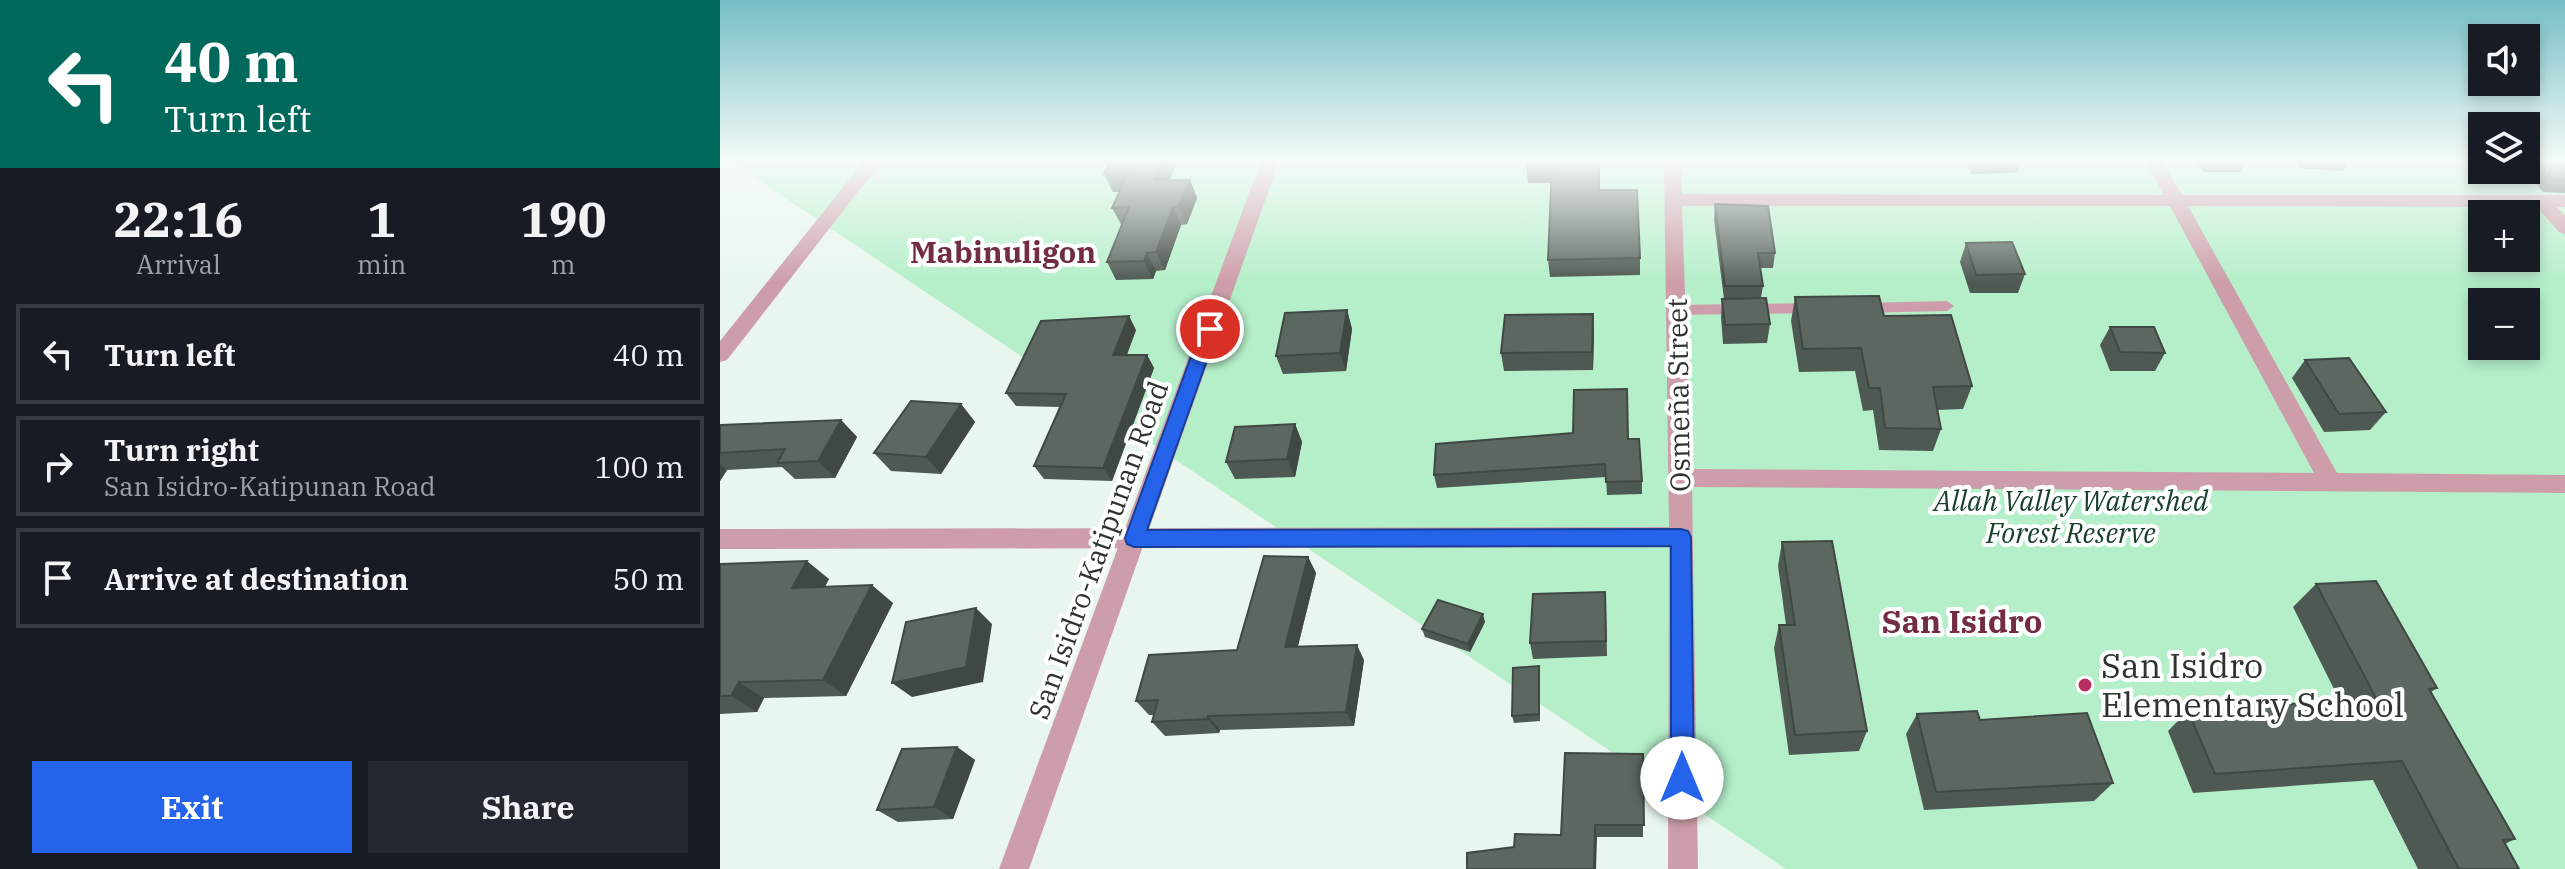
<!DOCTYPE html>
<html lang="en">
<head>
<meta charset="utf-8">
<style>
  body { margin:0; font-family:"IBM Plex Serif",serif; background:#242831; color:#f1f3f6; height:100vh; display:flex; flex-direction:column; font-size:30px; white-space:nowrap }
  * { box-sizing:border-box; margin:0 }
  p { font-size:26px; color:#9ea1a6 }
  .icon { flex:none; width:44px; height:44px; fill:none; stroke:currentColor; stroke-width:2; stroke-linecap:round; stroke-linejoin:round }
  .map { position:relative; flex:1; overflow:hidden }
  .sheet { display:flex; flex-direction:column; background:#171b24; width:720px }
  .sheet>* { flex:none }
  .top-card { background:#00695c; color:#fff; overflow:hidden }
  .controls { position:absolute; left:1748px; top:24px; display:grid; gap:16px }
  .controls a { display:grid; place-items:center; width:72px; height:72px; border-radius:0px; background:#171b24; box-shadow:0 4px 12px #0003; font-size:40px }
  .pin { position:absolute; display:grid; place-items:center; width:68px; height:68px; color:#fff; margin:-34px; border:4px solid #fff; border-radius:50%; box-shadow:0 2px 8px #0007 }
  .me { position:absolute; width:88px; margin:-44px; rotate:0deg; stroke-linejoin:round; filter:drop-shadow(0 0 6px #0008) }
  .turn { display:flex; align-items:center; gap:28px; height:168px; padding:0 32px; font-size:36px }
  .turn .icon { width:104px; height:104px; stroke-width:2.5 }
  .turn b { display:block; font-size:56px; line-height:68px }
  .eta { display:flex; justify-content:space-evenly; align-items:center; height:136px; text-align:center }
  .eta b { font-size:48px; font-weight:700; line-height:56px }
  .button { display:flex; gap:16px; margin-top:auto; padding:16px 32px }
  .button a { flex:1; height:92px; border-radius:0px; background:#2563eb; color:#fff; font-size:32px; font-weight:700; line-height:92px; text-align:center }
  .button a+a { background:#242831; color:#f1f3f6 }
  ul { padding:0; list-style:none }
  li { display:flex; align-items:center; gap:24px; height:100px; margin:0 16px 12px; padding:0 16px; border:4px solid #363941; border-radius:0px }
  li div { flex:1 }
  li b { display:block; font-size:30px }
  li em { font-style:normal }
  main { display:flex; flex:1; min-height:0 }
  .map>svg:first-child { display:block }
</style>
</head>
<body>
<main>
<section class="sheet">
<div class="top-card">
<div class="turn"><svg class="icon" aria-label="left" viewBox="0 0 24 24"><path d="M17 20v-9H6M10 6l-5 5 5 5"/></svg><div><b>40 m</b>Turn left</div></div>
</div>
<div class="eta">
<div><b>22:16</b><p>Arrival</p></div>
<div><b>1</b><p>min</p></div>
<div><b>190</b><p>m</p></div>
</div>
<ul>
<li><svg class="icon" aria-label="left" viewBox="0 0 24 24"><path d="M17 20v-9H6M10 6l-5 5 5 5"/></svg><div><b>Turn left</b></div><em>40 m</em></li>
<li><svg class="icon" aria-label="right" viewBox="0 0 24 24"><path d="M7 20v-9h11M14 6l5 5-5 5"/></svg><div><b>Turn right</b><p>San Isidro-Katipunan Road</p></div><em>100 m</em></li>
<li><svg class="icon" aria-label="arrive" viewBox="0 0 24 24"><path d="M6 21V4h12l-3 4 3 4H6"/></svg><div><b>Arrive at destination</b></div><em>50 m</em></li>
</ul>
<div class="button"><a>Exit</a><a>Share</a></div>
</section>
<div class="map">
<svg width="1845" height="869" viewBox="0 0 1845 869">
  <rect width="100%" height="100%" fill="#e9f6ed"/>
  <path fill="#b5efca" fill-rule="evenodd" d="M10,161H1762V170H1806L1845,161V869H1066ZM1762,214H1806V258H1762ZM1762,302H1806V346H1762Z"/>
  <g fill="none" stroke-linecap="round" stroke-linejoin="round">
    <g fill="#cd9ea9" fill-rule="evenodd">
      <polygon points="1227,301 1234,306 1227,311 1141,313 1134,308 1141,303"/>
      <polygon points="1094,303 1101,308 1094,313 955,315 948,310 955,305"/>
    </g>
    <g fill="#cd9ea9" fill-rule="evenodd">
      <polygon points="144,161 162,161 7,360 0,362 0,341"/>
      <path d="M944,161H961L962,194L1444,195L1425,161H1442L1462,195H1845V207H1837L1845,216V234L1839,232L1817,207L1468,206L1617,473L1845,475V493L972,487L978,869H948L949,547L0,549V529L949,527ZM962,206H1450L1594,473L971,469Z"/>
    </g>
    <polygon fill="#cd9ea9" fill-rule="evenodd" points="541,161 559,161 309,869 279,869"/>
  </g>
  <g fill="#4f5953">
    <polygon points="390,161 457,161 450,180 470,180 477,198 467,224 461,225 445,270 436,271 433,279 396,280 387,262 402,226 392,208 399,192 393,192 384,174"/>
    <polygon points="879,161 880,190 920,258 920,275 830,277 828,260 832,183 808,183 806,166"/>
    <polygon points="1246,161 1302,161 1297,173 1251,174"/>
    <polygon points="1476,161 1526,161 1520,172 1483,172"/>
    <polygon points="1576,161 1629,161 1623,171 1578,168"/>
    <polygon points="1806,161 1845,161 1845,193 1823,192 1809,175 1801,175 1796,170 1806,170"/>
    <polygon points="995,204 1055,253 1053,268 1040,268 1043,286 1041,298 1050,324 1047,343 1003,344 1001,317 1002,299 1004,299 994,220"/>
    <polygon points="1246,243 1305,274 1298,293 1250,293 1240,262"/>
    <polygon points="1075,297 1164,316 1252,386 1243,409 1217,410 1221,429 1213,451 1159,450 1153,410 1143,411 1135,371 1079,372 1071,321"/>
    <polygon points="627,310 632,329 626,371 563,374 556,356"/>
    <polygon points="873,314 874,333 873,370 784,371 781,353"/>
    <polygon points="1390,327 1445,353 1435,371 1390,371 1380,345"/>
    <polygon points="416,330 407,355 427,355 434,368 392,481 324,479 314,466 340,407 296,406 286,393"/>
    <polygon points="1585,360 1666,412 1650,430 1604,432 1572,378"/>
    <polygon points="241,404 255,422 221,474 171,471 154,453"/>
    <polygon points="121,420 137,437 115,478 75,479 62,467 7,470 0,481 0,425"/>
    <polygon points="575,424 582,442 575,477 515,479 506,462"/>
    <polygon points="908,439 922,481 922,494 887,495 886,477 717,488 714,475"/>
    <polygon points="1062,542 1147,731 1139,751 1069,755 1054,648 1059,625 1066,625 1058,566"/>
    <polygon points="588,557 596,573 578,646 644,660 634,726 500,730 499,733 445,736 432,722 434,715 429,715 416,701 517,650"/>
    <polygon points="0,564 109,579 105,587 173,603 126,696 44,698 37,712 0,714"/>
    <polygon points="1596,584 1717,688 1711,692 1795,839 1785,844 1799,869 1698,869 1653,780 1473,793 1448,731 1468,711 1620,701 1573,607"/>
    <polygon points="886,608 887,656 813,659 810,643"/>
    <polygon points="765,622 750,652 705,637 702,629"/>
    <polygon points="820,673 820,721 794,723 792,716"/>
    <polygon points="1197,714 1260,720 1393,783 1374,801 1204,810 1186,734"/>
    <polygon points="237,747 255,760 233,819 178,822 157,810"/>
    <polygon points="923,754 923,837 877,837 794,847 841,835"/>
  </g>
  <g fill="#404843">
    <polygon points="442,161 457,161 443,198 434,180"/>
    <polygon points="470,180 477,198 467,224 459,206"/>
    <polygon points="453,207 461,225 445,270 436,252"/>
    <polygon points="427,253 436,271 433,279 424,261"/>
    <polygon points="627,310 632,329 626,371 620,353"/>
    <polygon points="873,314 874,333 873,370 872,352"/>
    <polygon points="409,316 416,330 401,369 393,355"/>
    <polygon points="427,355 434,368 392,481 383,468"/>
    <polygon points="241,404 255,422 221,474 206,457"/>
    <polygon points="121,420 137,437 115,478 98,461"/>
    <polygon points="575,424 582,442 575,477 567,459"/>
    <polygon points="0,464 7,470 0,481"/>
    <polygon points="588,557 596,573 574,662 565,647"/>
    <polygon points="87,561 109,579 94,605 72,588"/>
    <polygon points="152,585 173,603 126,696 103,680"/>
    <polygon points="256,608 272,624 263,682 192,697 172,683"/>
    <polygon points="763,614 765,622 750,652 748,644"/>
    <polygon points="637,645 644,660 634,726 626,712"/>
    <polygon points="819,666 820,673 820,721 819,714"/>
    <polygon points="19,682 44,698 37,712 11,696"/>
    <polygon points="488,716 500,730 499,733 488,719"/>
    <polygon points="237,747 255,760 233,819 214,807"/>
    <polygon points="875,825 877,837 876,869 874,869"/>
  </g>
  <g fill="#5c6760" stroke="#404843" stroke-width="2">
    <polygon points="390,161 442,161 434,180 470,180 459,206 453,207 436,252 427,253 424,261 387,262 409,207 392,208 408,173 384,174"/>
    <polygon points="807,161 879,161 879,190 917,190 920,258 828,260 832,166 806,166"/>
    <polygon points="1808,161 1845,161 1845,181 1833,180 1819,163 1811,163"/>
    <polygon points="995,204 1048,206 1055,253 1038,253 1043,286 1005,286"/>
    <polygon points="1292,242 1305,274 1256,275 1246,243"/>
    <polygon points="1159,296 1164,316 1231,315 1252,386 1213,387 1221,429 1165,428 1160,388 1149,388 1141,348 1083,349 1075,297"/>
    <polygon points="1046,298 1050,324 1005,325 1002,299"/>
    <polygon points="627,310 620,353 556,356 565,313"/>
    <polygon points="873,314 872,352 781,353 785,315"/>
    <polygon points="409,316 393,355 427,355 383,468 314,466 346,394 286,393 321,321"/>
    <polygon points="1390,327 1434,327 1445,353 1400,352"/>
    <polygon points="1629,358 1666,412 1619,414 1585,360"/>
    <polygon points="907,389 908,439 919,439 922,481 886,482 885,464 714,475 716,444 853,433 854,390"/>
    <polygon points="191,401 241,404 206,457 154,453"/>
    <polygon points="121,420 98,461 57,463 65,449 0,453 0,425"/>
    <polygon points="575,424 567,459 506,462 515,427"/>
    <polygon points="1112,541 1147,731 1075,735 1059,625 1075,625 1062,542"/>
    <polygon points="544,556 588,557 565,647 637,645 626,712 488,716 488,719 432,722 438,700 416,701 429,655 517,650"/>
    <polygon points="87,561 72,588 152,585 103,680 19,682 11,696 0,696 0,564"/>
    <polygon points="1656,581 1717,688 1709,689 1795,839 1783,840 1799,869 1739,869 1682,761 1495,774 1468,711 1656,698 1596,584"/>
    <polygon points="885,592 886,641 810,643 813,594"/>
    <polygon points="718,600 763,614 748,644 702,629"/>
    <polygon points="256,608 246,667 172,683 186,622"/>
    <polygon points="819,666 819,714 792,716 793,668"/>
    <polygon points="1257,711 1260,720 1367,713 1393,783 1216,792 1197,714"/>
    <polygon points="237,747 214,807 157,810 182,749"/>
    <polygon points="845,753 923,754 924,825 875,825 874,869 747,869 747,853 794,847 795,834 841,835"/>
  </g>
  <linearGradient id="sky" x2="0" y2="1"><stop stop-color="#75bec6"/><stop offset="0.57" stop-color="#f5fbf7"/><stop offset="1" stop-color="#f5fbf7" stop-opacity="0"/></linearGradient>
  <rect width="1845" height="282" fill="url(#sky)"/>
  <polygon fill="#2563eb" stroke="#184099" stroke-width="2" points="490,323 498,329 427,530 961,529 968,531 971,537 974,778 970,787 962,790 954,787 951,778 951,546 414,547 407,544 405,538 481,329"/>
  <circle fill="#bb2e62" stroke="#fff" stroke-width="3" cx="1365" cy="685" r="8"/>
  <g text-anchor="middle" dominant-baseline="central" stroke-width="8" stroke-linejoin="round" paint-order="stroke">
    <g font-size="28" fill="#2e332f" stroke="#fff">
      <text transform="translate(958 395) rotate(-91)">Osmeña Street</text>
      <text transform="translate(378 550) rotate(-70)">San Isidro-Katipunan Road</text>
    </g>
    <g font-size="28" font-style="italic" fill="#174129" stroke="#fff">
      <text x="1351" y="500">Allah Valley Watershed<tspan x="1351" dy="32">Forest Reserve</tspan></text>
    </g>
    <g font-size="30" font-weight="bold" fill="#722d42" stroke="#fff">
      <text x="283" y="251">Mabinuligon</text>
    </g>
    <g font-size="32" font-weight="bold" fill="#722d42" stroke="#fff">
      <text x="1242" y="621">San Isidro</text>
    </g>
    <g font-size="34" fill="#2e332f" stroke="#fff" text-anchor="start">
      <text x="1381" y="665">San Isidro<tspan x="1381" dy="39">Elementary School</tspan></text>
    </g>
  </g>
</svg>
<div class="controls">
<a><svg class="icon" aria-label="sound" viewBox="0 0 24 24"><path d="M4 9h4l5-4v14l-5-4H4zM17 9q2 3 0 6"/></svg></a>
<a><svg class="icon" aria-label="layers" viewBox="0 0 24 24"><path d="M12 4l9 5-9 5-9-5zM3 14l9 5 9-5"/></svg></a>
<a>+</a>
<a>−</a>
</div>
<div class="pin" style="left:490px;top:329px;background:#d93025"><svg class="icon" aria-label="arrive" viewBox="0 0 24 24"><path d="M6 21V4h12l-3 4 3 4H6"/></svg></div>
<svg class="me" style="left:962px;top:778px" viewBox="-20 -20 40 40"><circle r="19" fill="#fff"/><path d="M0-13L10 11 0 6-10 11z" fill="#2563eb"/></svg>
</div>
</main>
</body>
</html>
